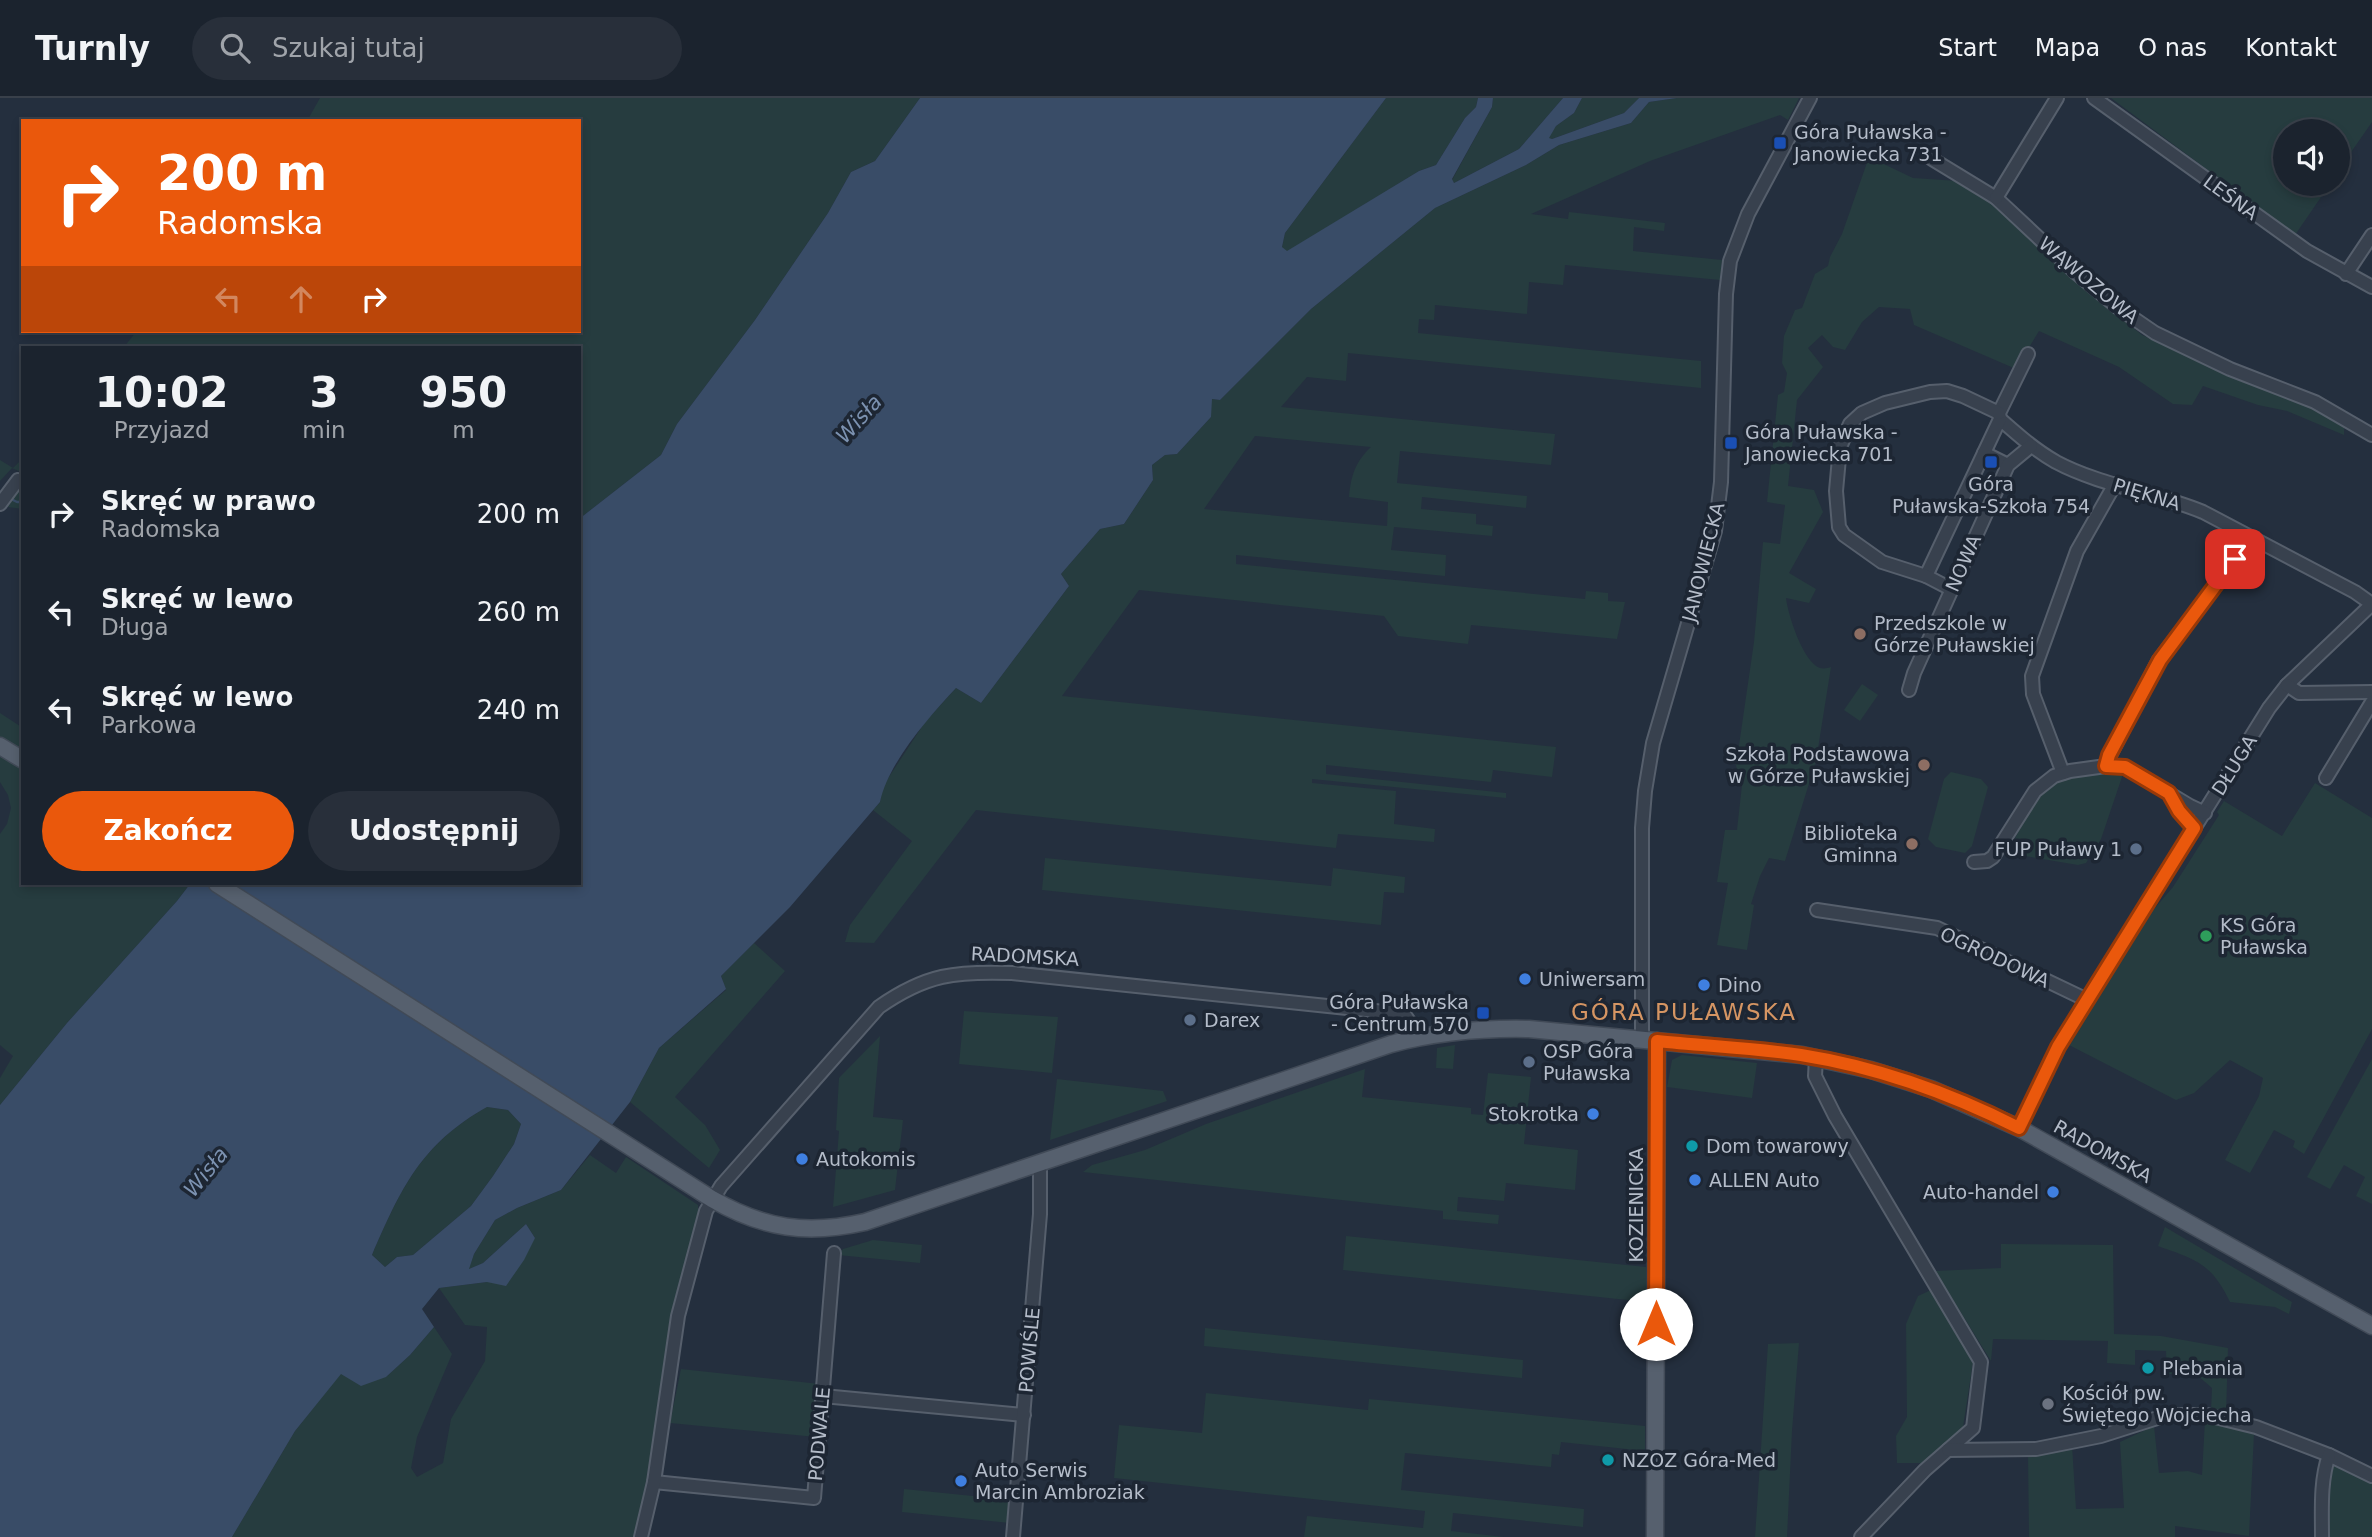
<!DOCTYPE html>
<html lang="pl">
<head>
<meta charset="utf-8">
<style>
  body { margin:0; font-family:"DejaVu Sans",sans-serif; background:#282f3a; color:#f1f3f6; height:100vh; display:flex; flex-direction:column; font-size:26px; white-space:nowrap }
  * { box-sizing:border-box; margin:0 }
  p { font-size:23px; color:#a0a4aa }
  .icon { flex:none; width:38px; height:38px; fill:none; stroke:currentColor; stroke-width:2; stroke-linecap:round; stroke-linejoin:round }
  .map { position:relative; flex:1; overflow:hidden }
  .sheet { position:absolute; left:21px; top:248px; width:560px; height:539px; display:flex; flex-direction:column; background:#1b232e; border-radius:0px; box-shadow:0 4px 10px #0003,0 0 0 2px #39404a }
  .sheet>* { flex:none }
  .top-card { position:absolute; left:21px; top:21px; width:560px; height:214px; border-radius:0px; box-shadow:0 4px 10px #0003,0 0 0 2px #39404a; background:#ea580c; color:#fff; overflow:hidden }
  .tools { position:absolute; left:2273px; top:21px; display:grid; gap:14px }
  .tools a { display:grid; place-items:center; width:77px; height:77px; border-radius:50%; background:#1b232e; box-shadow:0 4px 10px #0003,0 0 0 2px #39404a; font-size:35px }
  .pin { position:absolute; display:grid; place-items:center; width:60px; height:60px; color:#fff; margin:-30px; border-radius:14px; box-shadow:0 4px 10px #0006 }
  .me { position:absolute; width:77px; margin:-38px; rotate:0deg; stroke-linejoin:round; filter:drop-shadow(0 0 5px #0008) }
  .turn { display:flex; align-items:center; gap:24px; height:147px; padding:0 21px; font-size:32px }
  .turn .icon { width:91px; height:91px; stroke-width:2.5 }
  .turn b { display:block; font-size:49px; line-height:60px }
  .lanes { display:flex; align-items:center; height:66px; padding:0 21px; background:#0003; justify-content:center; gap:35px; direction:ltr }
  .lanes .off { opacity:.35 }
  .eta { display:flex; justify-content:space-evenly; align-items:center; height:119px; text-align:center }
  .eta b { font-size:42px; font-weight:800; line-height:49px }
  .cta { display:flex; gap:14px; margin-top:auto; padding:14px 21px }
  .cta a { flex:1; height:80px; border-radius:42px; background:#ea580c; color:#fff; font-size:28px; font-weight:800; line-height:80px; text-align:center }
  .cta a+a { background:#282f3a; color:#f1f3f6 }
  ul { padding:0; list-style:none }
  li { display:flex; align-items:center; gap:21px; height:98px; padding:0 21px }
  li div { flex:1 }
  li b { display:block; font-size:26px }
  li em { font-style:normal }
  header { display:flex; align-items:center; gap:42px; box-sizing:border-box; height:98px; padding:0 35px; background:#1b232e; border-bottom:2px solid #39404a }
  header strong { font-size:33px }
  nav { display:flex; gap:38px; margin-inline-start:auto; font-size:24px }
  .search { width:490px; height:63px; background:#282f3a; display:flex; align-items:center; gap:18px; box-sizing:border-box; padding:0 24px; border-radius:38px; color:#a0a4aa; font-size:26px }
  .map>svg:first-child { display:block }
</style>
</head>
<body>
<header>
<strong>Turnly</strong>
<div class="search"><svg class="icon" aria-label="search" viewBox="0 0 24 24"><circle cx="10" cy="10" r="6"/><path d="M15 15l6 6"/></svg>Szukaj tutaj</div>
<nav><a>Start</a><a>Mapa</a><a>O nas</a><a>Kontakt</a></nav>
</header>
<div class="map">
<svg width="2372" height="1439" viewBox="0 0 2372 1439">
  <rect width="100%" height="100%" fill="#242f3e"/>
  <g fill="#263c3f" fill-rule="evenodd">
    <polygon points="320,0 920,0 875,63 851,74 828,115 755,222 677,326 661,357 579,421 579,250 123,250 137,233 579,233 579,23 307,23"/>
    <polygon points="1386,0 1478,0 1476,9 1465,20 1436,67 1419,73 1287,154 1282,149 1285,135"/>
    <polygon points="1493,0 1563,0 1519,51 1454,85 1452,82 1492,9"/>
    <polygon points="1582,0 1639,0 1624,15 1552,41 1548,40 1556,28 1574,15"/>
    <path d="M1677,0H1799L1788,22L1780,17L1650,63L1531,116L1568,121L1569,114L1665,125L1664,133L1634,129L1633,153L1722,162L1720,182L1565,167L1563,187L1529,184L1527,216L1435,207L1434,222L1419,221L1418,235L1701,263V290L1348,255L1346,283L1307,279L1281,309L1555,336L1551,367L1400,353L1397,385L1527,398L1526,410L1422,399L1421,411L1476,416V426L1493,428L1492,438L1394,429L1391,452L1446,457L1445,478L1236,457V466L1585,501L1586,493L1608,495V503L1625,504L1617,541L1471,527L1468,546L1398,538L1384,518L1139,492L1062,598L1556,649L1552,679L1493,672L1491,684L1326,667V676L1506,695V700L1312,681V685L1396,693L1394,726L1435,731L1434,744L1338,736L1336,750L976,712L874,845L845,844L850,827L912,743L873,712L880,704L883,688L925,624L956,590L981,605L1069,488L1061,476L1100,431L1124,426L1153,382L1152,367L1165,357L1177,356L1211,319V301L1220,302L1311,211L1435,110L1526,67L1559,47L1631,25L1649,4ZM1255,338L1371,349C1355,364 1351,378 1349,399L1388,404L1387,428L1204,411Z"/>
    <polygon points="2111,0 2372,0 2372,24 2338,73 2338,33 2286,33 2286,86 2330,86 2295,137"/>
    <path d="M1869,59L1913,80L1958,83L1998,110L2096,200L2142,237L2262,291L2308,308L2344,327V337L2287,313L2258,307L2203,288L2192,307L2173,306L2119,269L2039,233L2016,271L1914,227L1910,211L1879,209L1862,224L1845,252L1833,249L1822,237L1808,250L1823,269L1797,302L1788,388L1814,392L1823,414L1789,475L1816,491L1809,505L1786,500C1788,517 1803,564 1820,570C1823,571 1829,570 1831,569L1816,663L1785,763L1769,760L1760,778L1751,806L1754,807L1747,852L1717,847L1728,785L1717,784L1725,732H1737L1742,687L1736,668L1754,544L1763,444L1780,446L1785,407L1767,404L1778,297L1784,294L1787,275L1782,265L1784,238L1795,212L1802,210L1815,176L1828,168L1830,159L1842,136Z"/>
    <polygon points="23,360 23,375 12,370 0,383 0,362 13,370"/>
    <polygon points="23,389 23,411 8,409 17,393"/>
    <polygon points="1862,586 1878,597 1860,623 1844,612"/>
    <polygon points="0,615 23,630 23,653 0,639"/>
    <polygon points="0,658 23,672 23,786 190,786 177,803 67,925 0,1007 0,980 13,958 0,947 0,736 7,726 11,710 8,697 0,684"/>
    <polygon points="1951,674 1981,681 1988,689 1972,748 1965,755 1936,749 1928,741 1944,681"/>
    <path d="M2113,675L2123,676L2101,741L2086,765L2078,767L2007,755C2022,730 2034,692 2064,682C2079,677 2097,677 2113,675Z"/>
    <polygon points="2315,685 2372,720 2372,931 2304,1056 2293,1049 2295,1043 2274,1032 2250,1075 2225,1062 2259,998 2263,980 2230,962 2194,995 2176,1002 2069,947 2149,817 2173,789 2219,717 2217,714 2224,703 2282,738"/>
    <polygon points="1045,760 1331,788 1333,770 1405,779 1404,795 1384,794 1381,827 1042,792"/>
    <polygon points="754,845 785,873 675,999 705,1027 720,1052 709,1070 630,1004 659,950 726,892 721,878"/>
    <polygon points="964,913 1058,919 1052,975 959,966"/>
    <polygon points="880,938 873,1019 903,1022 895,1092 833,1109 839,1033 836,1032 839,980"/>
    <polygon points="1455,947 1453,971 1436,970 1437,950"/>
    <polygon points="1682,957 1757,965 1752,1000 1667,989 1672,962"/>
    <polygon points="2372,961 2372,1106 2356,1098 2365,1079 2344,1067 2330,1091 2307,1079"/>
    <polygon points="1365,971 1362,999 1471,1010 1471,1016 1483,1017 1488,975 1531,979 1524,1046 1578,1052 1575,1092 1506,1085 1504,1103 1458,1099 1457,1113 1499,1117 1498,1126 1443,1121 1443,1113 1083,1074 1092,1067 1145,1052 1206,1026"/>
    <polygon points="1057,981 1163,993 1167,1003 1050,1042"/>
    <path d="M487,1009L508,1012L521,1026L514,1046L493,1078L471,1108L413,1157L397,1159L385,1169L372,1157C401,1090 421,1046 487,1009Z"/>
    <polygon points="590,1057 616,1075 626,1059 698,1107 698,1117 677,1201 655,1355 636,1439 232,1439 295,1333 341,1275 386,1279 410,1257 434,1229 452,1256 417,1339 411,1370 417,1379 443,1365 451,1321 485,1263 487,1229 465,1227 439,1190 487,1184 535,1140 526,1126 483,1165 468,1172 474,1156 495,1122 517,1110 561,1092"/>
    <path d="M2165,1129L2292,1204L2289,1216L2275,1209L2230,1204C2211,1165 2197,1162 2158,1148Z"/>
    <polygon points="1346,1138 1646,1169 1646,1204 1343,1172"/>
    <polygon points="873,1142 922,1147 920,1165 838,1157 843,1151"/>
    <polygon points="2001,1146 2113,1147 2114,1236 2161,1238 2228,1250 2226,1317 2211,1313 2212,1290 2197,1277 2167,1276 2166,1253 2135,1252 2135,1267 2107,1265 2108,1243 1993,1241 1991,1263 1935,1173 2001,1170"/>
    <polygon points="1931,1192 1973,1264 1963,1329 1925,1365 1897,1365 1896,1338 1907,1319 1906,1226 1918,1198"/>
    <polygon points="1205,1230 1523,1262 1522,1280 1204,1248"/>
    <polygon points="1799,1245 1792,1333 1787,1439 1755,1439 1768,1246"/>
    <polygon points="681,1271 820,1286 816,1339 670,1325"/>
    <polygon points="1206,1295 1368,1312 1369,1301 1645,1328 1645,1353 1561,1344 1559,1357 1552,1356 1551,1369 1405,1355 1401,1392 1584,1411 1583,1429 1453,1415 1451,1433 1504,1439 1304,1439 1307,1418 1423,1430 1425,1413 1114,1380 1119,1327 1202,1335"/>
    <polygon points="2205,1322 2254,1336 2249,1438 2175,1428 2175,1439 2029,1439 2028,1356 2072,1347 2076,1411 2124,1410 2120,1344 2154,1328 2159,1375 2188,1373 2202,1377"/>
    <polygon points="2333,1365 2372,1382 2372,1439 2327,1439 2328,1370"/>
    <polygon points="904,1391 1012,1402 1010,1425 902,1414"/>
  </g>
  <path fill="#394c67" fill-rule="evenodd" d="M920,0H1386L1285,135L1282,149L1287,153L1419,73L1436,67L1465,20L1476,9L1478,0H1493L1492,9L1452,81L1454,85L1519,51L1563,0H1582L1574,15L1556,28L1549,40L1552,41L1624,15L1639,0H1677L1649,4L1631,25L1559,47L1526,67L1435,110L1311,211L1220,302L1212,301L1211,319L1177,356L1165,357L1152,367L1153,382L1124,426L1100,431L1061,476L1069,488L981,605L956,590C929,619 888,665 880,704L790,809L721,878L726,891L659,950L630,1004L561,1092L517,1110L495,1122L474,1156L469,1171L483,1165L526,1126L535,1140L524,1162L506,1188L487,1184L439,1190L422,1211L434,1229L410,1257L386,1279L361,1288L341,1276L295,1333L232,1439H0V1007L67,925L177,803L190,786H579V421L661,357L677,326L755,222L828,115L851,74L875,63ZM487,1009L508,1012L521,1026L514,1046L493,1078L471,1108L413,1157L397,1159L385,1169L372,1157C401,1090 421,1046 487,1009Z"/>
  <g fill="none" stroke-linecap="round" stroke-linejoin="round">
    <polyline stroke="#394c67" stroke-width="2.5" points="9,400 17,404 23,404"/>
    <g stroke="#565f6c" stroke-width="16">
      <g id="minor">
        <polyline points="2094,0 2307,153 2372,189"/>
        <polyline points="1932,61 1996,100 2074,173 2120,211 2155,235 2230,271 2315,304 2372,337"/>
        <polyline points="1996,100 2057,0"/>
        <polyline points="2346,176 2372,137"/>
        <path d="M2000,321C2018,337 2035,352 2056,364C2101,388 2155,394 2203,414L2355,494L2372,506L2287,587L2269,610L2058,949L2019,1030"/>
        <polyline points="1984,355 2008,367"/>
        <polyline points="0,406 18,382"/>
        <polyline points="1926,478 2000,321 1999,315 2028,256"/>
        <polyline points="1951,491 1926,478 1882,464 1844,437 1839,429 1836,393 1840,349 1850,326 1862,315 1885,305 1930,294 1947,293 1963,298 1999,315"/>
        <polyline points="2287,587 2299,595 2372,594"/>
        <polyline points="1909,592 1914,575 2008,367 2031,348"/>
        <polyline points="2106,668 2110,657 2159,562 2252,440"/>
        <polyline points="2063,675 2033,596 2032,578 2077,453 2115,386"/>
        <polyline points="2326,680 2372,604"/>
        <polyline points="2170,697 2194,730"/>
        <polyline points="1974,764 1987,763 1993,759 2035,693 2054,678 2070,673 2106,668 2125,669 2190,708 2205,715"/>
        <polyline points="1817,812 1937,830 2087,902"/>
        <polyline points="1642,942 1642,730 1645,693 1653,645 1715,433 1721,384 1726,196 1730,163 1748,116 1810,0"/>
        <polyline points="1816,960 1815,978 1835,1018 1981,1264 1973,1330 1925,1372 1861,1439"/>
        <polyline points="823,1298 1024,1317"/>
        <polyline points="1948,1352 2036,1351 2101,1338 2167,1317 2207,1317 2256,1329 2329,1357 2372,1378"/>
        <polyline points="654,1384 814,1400 834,1155"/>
        <path d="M641,1439L654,1384L678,1218L706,1113L721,1088L879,909C926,876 956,873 1012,875L1404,916L1419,938"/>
        <polyline points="1013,1439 1040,1116 1040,1065"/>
        <path d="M2322,1439C2322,1412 2320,1383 2329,1357"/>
      </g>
    </g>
    <g stroke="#414a57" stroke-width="19">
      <g id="major">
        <polyline points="0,648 23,662"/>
        <path d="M217,786L712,1101C764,1131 807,1137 865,1124L1391,946C1437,934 1482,930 1529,931L1802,957L1871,972L1931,991L2019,1030L2372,1228"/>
        <polyline points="1655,1439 1657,943"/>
      </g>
    </g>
    <use href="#minor" stroke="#38414e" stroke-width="12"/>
    <use href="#major" stroke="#56606e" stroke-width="16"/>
  </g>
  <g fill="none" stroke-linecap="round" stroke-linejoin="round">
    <g stroke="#983908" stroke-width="18">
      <path id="route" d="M1656,1226L1657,943C1705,948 1754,950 1801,957C1877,969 1950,995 2019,1030L2058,949L2194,730L2179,713L2169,695L2125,669L2106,668L2109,657L2160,562L2235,461"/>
    </g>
    <use href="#route" stroke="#ea580c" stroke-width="12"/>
  </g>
  <g fill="#1a4fb4" stroke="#1d2633" stroke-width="2.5">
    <rect x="1773" y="38" width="14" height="14" rx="3.5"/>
    <rect x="1724" y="338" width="14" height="14" rx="3.5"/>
    <rect x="1984" y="357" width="14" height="14" rx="3.5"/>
    <rect x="1476" y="908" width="14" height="14" rx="3.5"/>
  </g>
  <g fill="#8d6e63" stroke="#1d2633" stroke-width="2.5">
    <circle cx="1860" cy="536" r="7"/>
    <circle cx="1924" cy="667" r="7"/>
    <circle cx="1912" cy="746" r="7"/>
  </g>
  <g fill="#5c6f8a" stroke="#1d2633" stroke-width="2.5">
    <circle cx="2136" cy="751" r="7"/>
    <circle cx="1190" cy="922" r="7"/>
    <circle cx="1529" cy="964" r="7"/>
  </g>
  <circle fill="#2e9e5b" stroke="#1d2633" stroke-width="2.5" cx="2206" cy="838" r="7"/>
  <g fill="#3f7fe0" stroke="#1d2633" stroke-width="2.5">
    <circle cx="1525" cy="881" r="7"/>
    <circle cx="1704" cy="887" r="7"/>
    <circle cx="1593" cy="1016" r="7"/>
    <circle cx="802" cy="1061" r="7"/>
    <circle cx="1695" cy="1082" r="7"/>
    <circle cx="2053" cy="1094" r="7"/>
    <circle cx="961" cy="1383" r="7"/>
  </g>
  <g fill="#0f9aa8" stroke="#1d2633" stroke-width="2.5">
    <circle cx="1692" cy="1048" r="7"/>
    <circle cx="2148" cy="1270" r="7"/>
    <circle cx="1608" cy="1362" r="7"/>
  </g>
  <circle fill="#6b7280" stroke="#1d2633" stroke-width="2.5" cx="2048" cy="1306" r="7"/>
  <g text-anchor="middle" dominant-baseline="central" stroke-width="7" stroke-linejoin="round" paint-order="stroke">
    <g font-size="19" fill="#b4bcc9" stroke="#1d2633" text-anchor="start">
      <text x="1794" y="34">Góra Puławska -<tspan x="1794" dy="22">Janowiecka 731</tspan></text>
      <text x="1745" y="334">Góra Puławska -<tspan x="1745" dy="22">Janowiecka 701</tspan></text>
      <text x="1991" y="386" text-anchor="middle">Góra<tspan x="1991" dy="22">Puławska-Szkoła 754</tspan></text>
      <text x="1874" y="525">Przedszkole w<tspan x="1874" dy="22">Górze Puławskiej</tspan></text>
      <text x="1910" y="656" text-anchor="end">Szkoła Podstawowa<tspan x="1910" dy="22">w Górze Puławskiej</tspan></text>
      <text x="1898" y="735" text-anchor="end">Biblioteka<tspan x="1898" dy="22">Gminna</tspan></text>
      <text x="2122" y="751" text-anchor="end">FUP Puławy 1</text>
      <text x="2220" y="827">KS Góra<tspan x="2220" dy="22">Puławska</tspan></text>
      <text x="1539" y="881">Uniwersam</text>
      <text x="1718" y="887">Dino</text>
      <text x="1469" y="904" text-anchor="end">Góra Puławska<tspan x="1469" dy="22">- Centrum 570</tspan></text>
      <text x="1204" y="922">Darex</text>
      <text x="1543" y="953">OSP Góra<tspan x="1543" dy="22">Puławska</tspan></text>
      <text x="1579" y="1016" text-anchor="end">Stokrotka</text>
      <text x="1706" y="1048">Dom towarowy</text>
      <text x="816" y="1061">Autokomis</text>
      <text x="1709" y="1082">ALLEN Auto</text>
      <text x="2039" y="1094" text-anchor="end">Auto-handel</text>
      <text x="2162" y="1270">Plebania</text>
      <text x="2062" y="1295">Kościół pw.<tspan x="2062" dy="22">Świętego Wojciecha</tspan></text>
      <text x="1622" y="1362">NZOZ Góra-Med</text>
      <text x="975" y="1372">Auto Serwis<tspan x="975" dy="22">Marcin Ambroziak</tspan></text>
    </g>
    <g font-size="19" fill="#b4bcc9" stroke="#1d2633">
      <text transform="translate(2231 99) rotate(36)">LEŚNA</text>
      <text transform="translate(2089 182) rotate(40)">WĄWOZOWA</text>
      <text transform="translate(2147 396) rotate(17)">PIĘKNA</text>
      <text transform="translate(1703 464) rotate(-76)">JANOWIECKA</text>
      <text transform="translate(1963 465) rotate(-66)">NOWA</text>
      <text transform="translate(2234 667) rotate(-58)">DŁUGA</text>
      <text transform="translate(1025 858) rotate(3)">RADOMSKA</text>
      <text transform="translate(1995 859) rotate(25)">OGRODOWA</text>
      <text transform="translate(2103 1053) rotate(29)">RADOMSKA</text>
      <text transform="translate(1636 1107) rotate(-90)">KOZIENICKA</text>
      <text transform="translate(1029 1252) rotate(-85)">POWIŚLE</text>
      <text transform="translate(819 1336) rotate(-85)">PODWALE</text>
    </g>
    <g font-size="21" font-style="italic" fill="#7c92b1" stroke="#1d2633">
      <text transform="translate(859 321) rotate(-48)">Wisła</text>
      <text transform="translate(206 1074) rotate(-51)">Wisła</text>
    </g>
    <g font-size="23" letter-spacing="2" fill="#d59563" stroke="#1d2633">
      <text x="1684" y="914">GÓRA PUŁAWSKA</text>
    </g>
  </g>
</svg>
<div class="tools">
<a><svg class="icon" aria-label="sound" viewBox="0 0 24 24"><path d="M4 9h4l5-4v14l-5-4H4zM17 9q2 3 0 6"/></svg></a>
</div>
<div class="pin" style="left:2235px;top:461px;background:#d93025"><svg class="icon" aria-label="arrive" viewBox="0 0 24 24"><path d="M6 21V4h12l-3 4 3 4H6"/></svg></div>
<svg class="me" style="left:1656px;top:1226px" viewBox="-20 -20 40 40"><circle r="19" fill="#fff"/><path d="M0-13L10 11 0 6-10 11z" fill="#ea580c"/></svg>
<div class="top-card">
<div class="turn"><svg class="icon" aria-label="right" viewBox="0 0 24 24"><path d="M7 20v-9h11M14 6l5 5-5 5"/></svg><div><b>200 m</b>Radomska</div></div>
<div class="lanes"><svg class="icon off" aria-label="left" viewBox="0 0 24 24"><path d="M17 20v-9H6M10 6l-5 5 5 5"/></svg><svg class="icon off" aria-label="ahead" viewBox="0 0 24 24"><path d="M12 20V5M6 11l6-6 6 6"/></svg><svg class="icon" aria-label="right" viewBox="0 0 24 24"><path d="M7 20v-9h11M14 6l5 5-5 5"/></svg></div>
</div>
<section class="sheet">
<div class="eta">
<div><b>10:02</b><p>Przyjazd</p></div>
<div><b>3</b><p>min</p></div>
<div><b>950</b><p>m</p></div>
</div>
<ul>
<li><svg class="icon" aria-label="right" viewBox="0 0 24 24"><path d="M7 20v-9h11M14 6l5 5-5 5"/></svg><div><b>Skręć w prawo</b><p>Radomska</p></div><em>200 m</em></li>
<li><svg class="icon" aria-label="left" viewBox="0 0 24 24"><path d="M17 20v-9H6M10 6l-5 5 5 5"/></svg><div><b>Skręć w lewo</b><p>Długa</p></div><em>260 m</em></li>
<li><svg class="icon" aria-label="left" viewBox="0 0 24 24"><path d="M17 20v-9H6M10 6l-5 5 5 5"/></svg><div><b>Skręć w lewo</b><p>Parkowa</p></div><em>240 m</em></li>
</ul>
<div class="cta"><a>Zakończ</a><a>Udostępnij</a></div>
</section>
</div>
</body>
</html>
